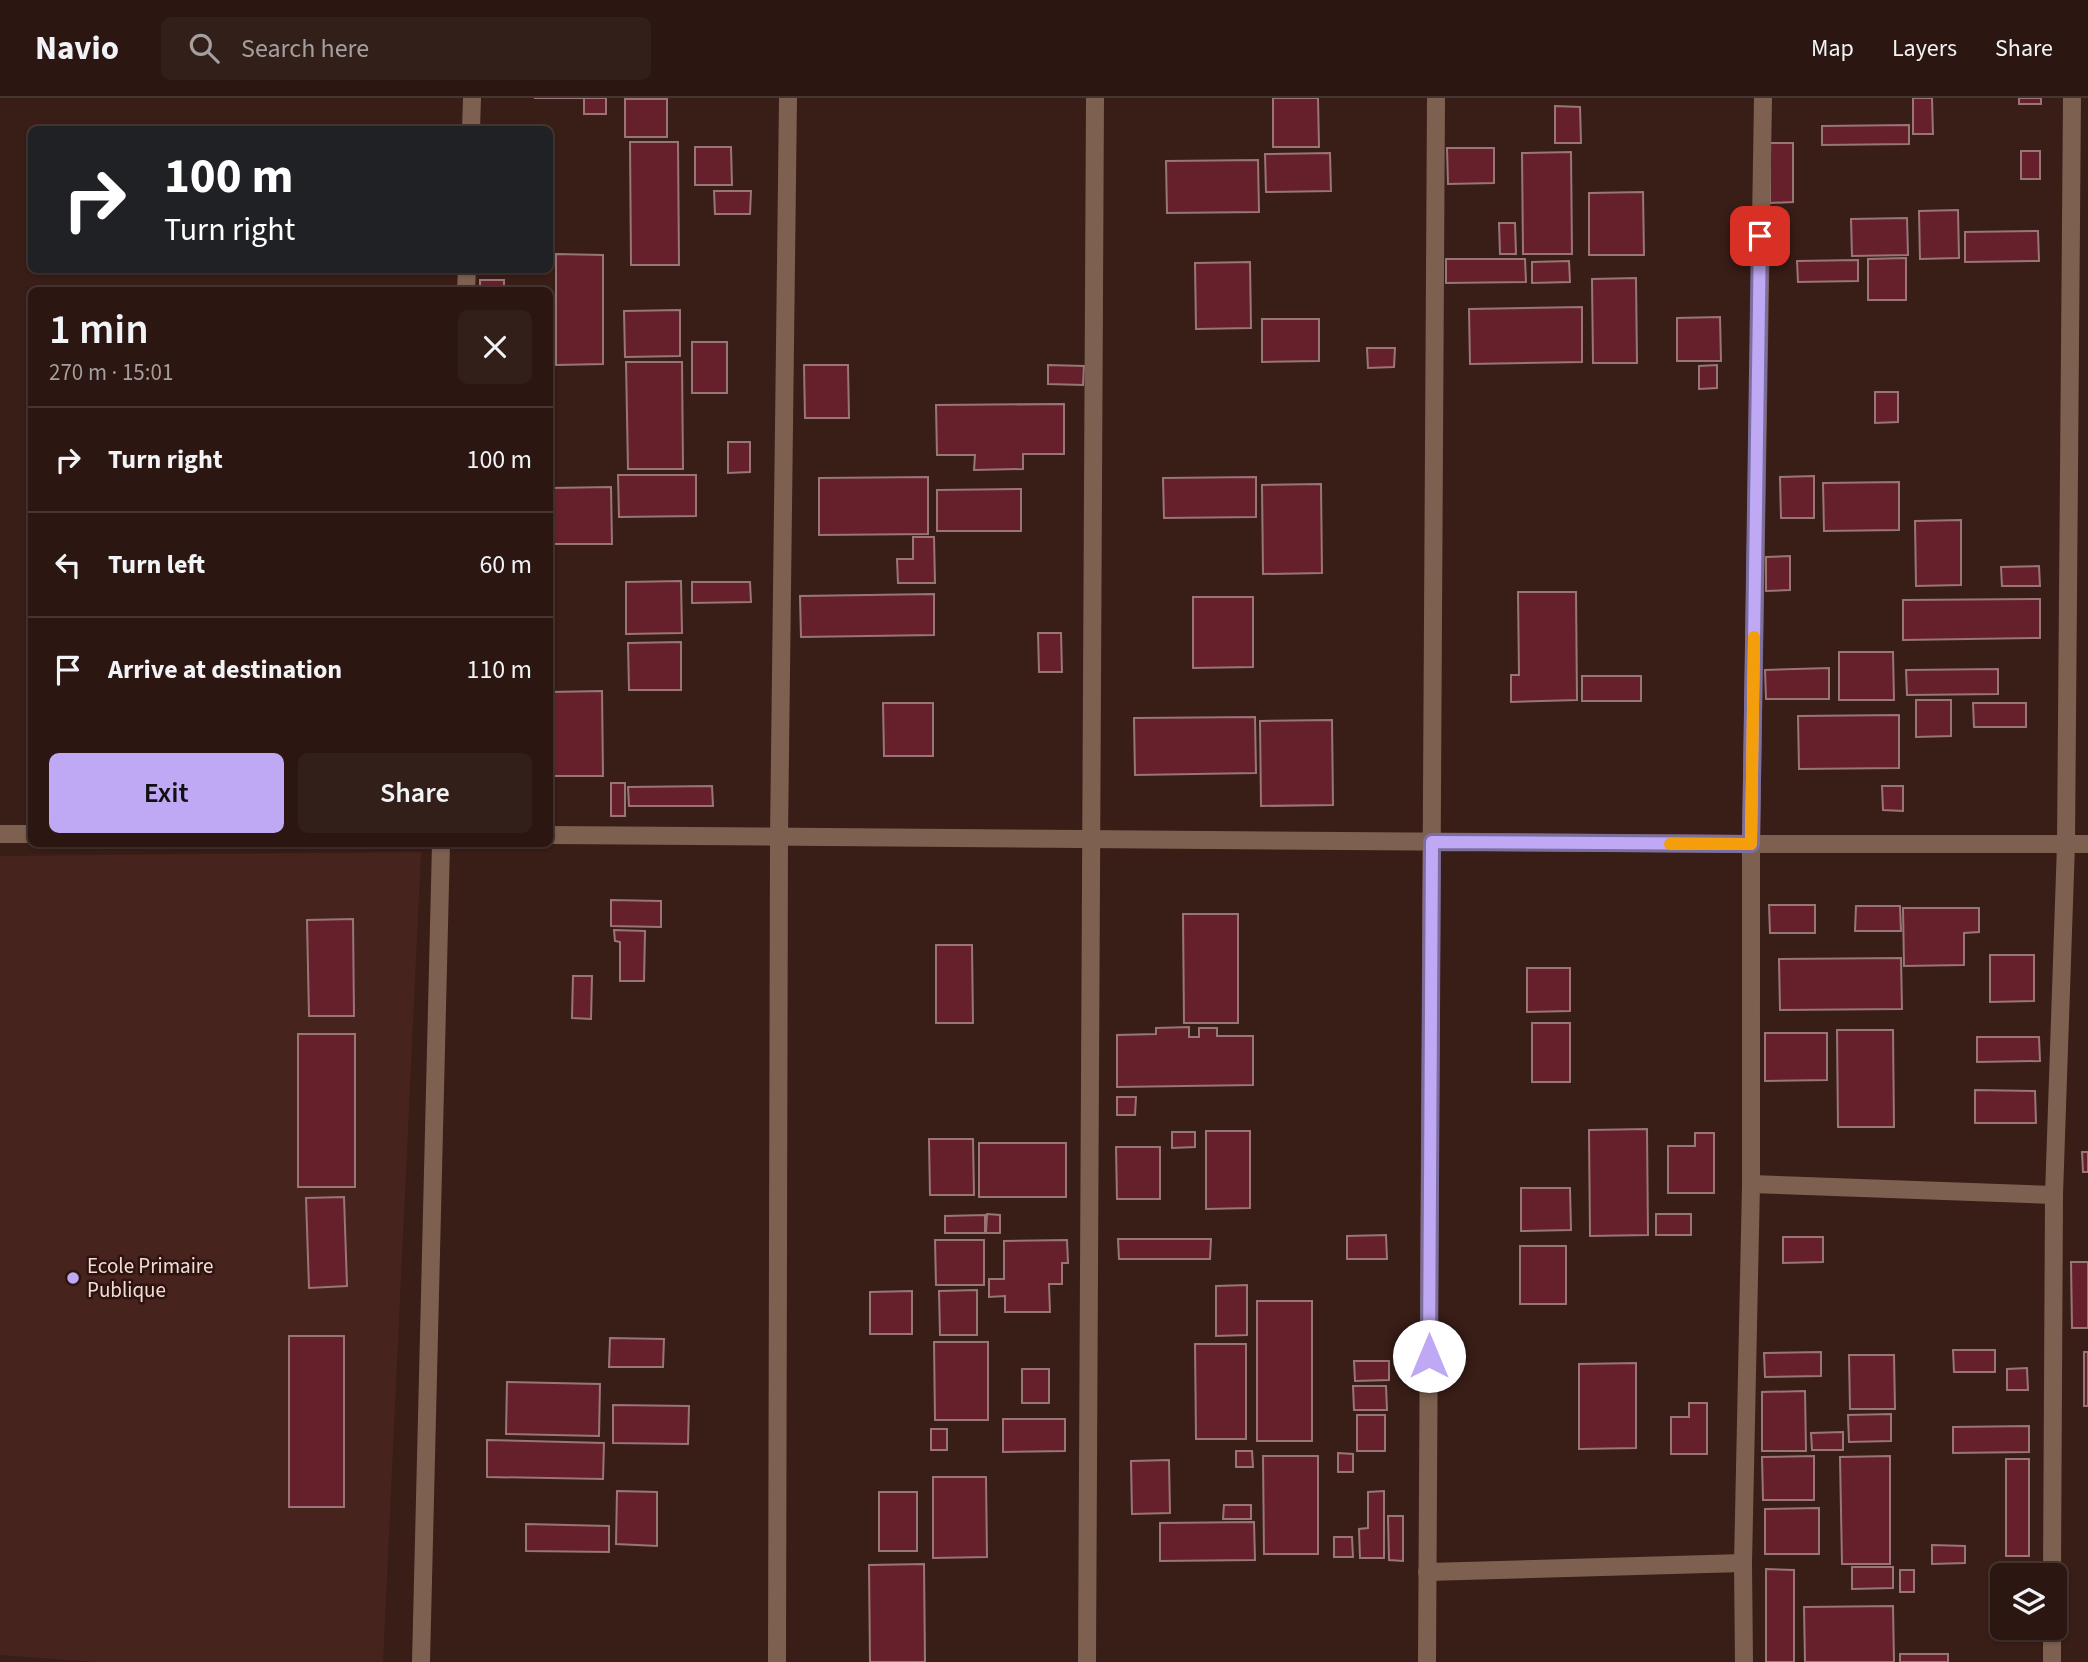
<!DOCTYPE html>
<html lang="en">
<head>
<meta charset="utf-8">
<style>
  body { margin:0; font-family:"Source Sans 3",sans-serif; background:#331f1a; color:#f1f3f6; height:100vh; display:flex; flex-direction:column; font-size:26px; white-space:nowrap }
  * { box-sizing:border-box; margin:0 }
  p { font-size:23px; color:#a69f9f }
  .icon { flex:none; width:38px; height:38px; fill:none; stroke:currentColor; stroke-width:2; stroke-linecap:round; stroke-linejoin:round }
  .map { position:relative; flex:1; overflow:hidden }
  .details { position:absolute; left:28px; top:189px; width:525px; height:560px; display:flex; flex-direction:column; background:#2b1611; border-radius:10px; box-shadow:0 2px 5px #0004,0 0 0 2px #473531 }
  .details>* { flex:none }
  .banner { position:absolute; left:28px; top:28px; width:525px; height:147px; border-radius:10px; box-shadow:0 2px 5px #0004,0 0 0 2px #473531; background:#202124; color:#fff; overflow:hidden }
  .buttons { position:absolute; left:1990px; top:1465px; display:grid; gap:14px }
  .buttons a { display:grid; place-items:center; width:77px; height:77px; border-radius:10px; background:#2b1611; box-shadow:0 2px 5px #0004,0 0 0 2px #473531; font-size:35px }
  .pin { position:absolute; display:grid; place-items:center; width:60px; height:60px; color:#fff; margin:-30px; border-radius:14px; box-shadow:0 4px 10px #0006 }
  .me { position:absolute; width:77px; margin:-38px; rotate:0deg; stroke-linejoin:round; filter:drop-shadow(0 0 5px #0008) }
  .turn { display:flex; align-items:center; gap:24px; height:147px; padding:0 21px; font-size:32px }
  .turn .icon { width:91px; height:91px; stroke-width:2.5 }
  .turn b { display:block; font-size:49px; line-height:60px }
  .round { display:grid; place-items:center; flex:none; width:74px; height:74px; border-radius:10px; background:#331f1a }
  .overview { display:flex; align-items:center; justify-content:space-between; height:119px; padding:0 21px }
  h1 { font-size:42px; font-weight:600; line-height:52px }
  .primary-button { display:flex; gap:14px; margin-top:auto; padding:14px 21px }
  .primary-button a { flex:1; height:80px; border-radius:10px; background:#bfa9f4; color:#111; font-size:28px; font-weight:600; line-height:80px; text-align:center }
  .primary-button a+a { background:#331f1a; color:#f1f3f6 }
  ul { padding:0; list-style:none }
  li { display:flex; align-items:center; gap:21px; height:105px; padding:0 21px; border-top:2px solid #473531 }
  li div { flex:1 }
  li b { display:block; font-size:26px }
  li em { font-style:normal }
  header { display:flex; align-items:center; gap:42px; box-sizing:border-box; height:98px; padding:0 35px; background:#2b1611; border-bottom:2px solid #473531 }
  header strong { font-size:33px }
  nav { display:flex; gap:38px; margin-inline-start:auto; font-size:24px }
  .search { width:490px; height:63px; background:#331f1a; display:flex; align-items:center; gap:18px; box-sizing:border-box; padding:0 24px; border-radius:10px; color:#a69f9f; font-size:26px }
  .map>svg:first-child { display:block }
</style>
</head>
<body>
<header>
<strong>Navio</strong>
<div class="search"><svg class="icon" aria-label="search" viewBox="0 0 24 24"><circle cx="10" cy="10" r="6"/><path d="M15 15l6 6"/></svg>Search here</div>
<nav><a>Map</a><a>Layers</a><a>Share</a></nav>
</header>
<div class="map">
<svg width="2088" height="1564" viewBox="0 0 2088 1564">
  <rect width="100%" height="100%" fill="#391d17"/>
  <polygon fill="#46241d" points="421,754 383,1564 96,1564 0,1557 0,758"/>
  <g fill="#66202c" stroke="#997578" stroke-width="2">
    <polygon points="534,0 606,0 606,16 584,16 584,0"/>
    <polygon points="1273,0 1318,0 1319,49 1273,49"/>
    <polygon points="1913,0 1932,0 1933,36 1913,36"/>
    <rect x="2019" y="0" width="22" height="6"/>
    <rect x="625" y="1" width="42" height="38"/>
    <polygon points="1555,8 1580,9 1581,45 1555,45"/>
    <polygon points="1909,27 1909,46 1822,47 1822,28"/>
    <polygon points="630,44 678,44 679,167 631,167"/>
    <polygon points="1770,45 1793,45 1793,104 1770,105"/>
    <polygon points="695,49 731,49 732,87 695,87"/>
    <polygon points="1447,50 1494,50 1494,85 1448,86"/>
    <rect x="2021" y="53" width="19" height="28"/>
    <polygon points="1571,54 1572,156 1523,156 1522,55"/>
    <polygon points="1330,55 1331,93 1266,94 1265,56"/>
    <polygon points="1258,62 1259,114 1167,115 1166,63"/>
    <polygon points="714,93 751,93 750,116 715,116"/>
    <polygon points="1643,94 1644,157 1589,157 1589,95"/>
    <polygon points="1958,112 1959,160 1920,161 1919,113"/>
    <polygon points="1907,120 1908,157 1852,158 1851,121"/>
    <polygon points="1499,125 1515,125 1516,156 1500,156"/>
    <polygon points="2038,133 2039,163 1965,164 1965,134"/>
    <polygon points="556,156 603,157 603,266 556,267"/>
    <polygon points="1906,160 1906,202 1868,202 1868,161"/>
    <polygon points="1446,161 1525,161 1526,184 1446,185"/>
    <polygon points="1858,162 1858,183 1798,184 1797,163"/>
    <polygon points="1569,163 1570,184 1532,185 1532,164"/>
    <polygon points="1250,164 1251,230 1196,231 1195,165"/>
    <polygon points="1636,180 1637,265 1593,265 1592,181"/>
    <rect x="480" y="182" width="24" height="10"/>
    <polygon points="1582,209 1582,264 1470,266 1469,211"/>
    <polygon points="680,212 680,258 625,259 624,213"/>
    <polygon points="1720,219 1721,263 1677,263 1677,220"/>
    <polygon points="1262,221 1319,221 1319,263 1262,264"/>
    <rect x="692" y="244" width="35" height="51"/>
    <polygon points="1367,250 1395,250 1394,269 1368,270"/>
    <polygon points="626,264 682,264 683,371 628,371"/>
    <polygon points="804,267 848,267 849,320 805,320"/>
    <polygon points="1048,267 1084,268 1083,287 1048,286"/>
    <polygon points="1717,267 1717,290 1699,291 1699,268"/>
    <polygon points="1875,294 1898,294 1898,324 1875,325"/>
    <polygon points="1064,306 1064,356 1023,356 1023,371 974,372 975,357 937,357 936,307"/>
    <polygon points="728,344 750,344 750,374 728,375"/>
    <polygon points="618,377 696,377 696,418 619,419"/>
    <polygon points="1814,378 1814,420 1781,420 1780,379"/>
    <polygon points="928,379 928,436 819,437 819,380"/>
    <polygon points="1256,379 1256,419 1164,420 1163,380"/>
    <polygon points="1899,384 1899,432 1824,433 1823,385"/>
    <polygon points="1321,386 1322,475 1263,476 1262,387"/>
    <polygon points="611,389 612,446 550,446 550,390"/>
    <polygon points="1021,391 1021,433 937,433 937,392"/>
    <polygon points="1961,422 1961,487 1916,488 1915,423"/>
    <polygon points="913,439 934,439 935,485 898,485 897,461 913,461"/>
    <polygon points="1790,458 1790,492 1766,493 1766,459"/>
    <polygon points="2039,468 2040,488 2002,488 2001,469"/>
    <polygon points="681,483 682,535 626,536 626,484"/>
    <polygon points="692,484 750,484 751,504 692,505"/>
    <polygon points="1518,494 1576,494 1577,602 1511,604 1511,577 1519,577"/>
    <polygon points="934,496 934,537 801,539 800,498"/>
    <polygon points="1193,499 1253,499 1253,569 1193,570"/>
    <polygon points="2040,501 2040,540 1903,542 1903,502"/>
    <polygon points="1038,535 1061,535 1062,574 1039,574"/>
    <polygon points="681,544 681,592 629,592 628,545"/>
    <polygon points="1839,554 1893,554 1894,602 1839,602"/>
    <polygon points="1829,570 1829,601 1766,601 1765,572"/>
    <polygon points="1998,571 1998,596 1907,597 1906,572"/>
    <rect x="1582" y="578" width="59" height="25"/>
    <polygon points="602,593 603,678 550,678 550,594"/>
    <polygon points="1916,602 1951,602 1951,638 1916,639"/>
    <polygon points="883,605 933,605 933,658 884,658"/>
    <polygon points="1973,605 2026,605 2026,629 1974,629"/>
    <polygon points="1899,617 1899,670 1799,671 1798,618"/>
    <polygon points="1255,619 1256,675 1135,677 1134,620"/>
    <polygon points="1332,622 1333,707 1261,708 1260,623"/>
    <rect x="611" y="685" width="14" height="33"/>
    <polygon points="712,688 713,708 629,708 628,689"/>
    <polygon points="1882,688 1903,688 1903,713 1883,712"/>
    <polygon points="611,802 661,803 661,829 611,828"/>
    <polygon points="1769,807 1815,807 1815,835 1770,835"/>
    <polygon points="1856,808 1900,808 1901,833 1855,833"/>
    <polygon points="1903,810 1979,810 1979,834 1964,835 1964,867 1904,868"/>
    <polygon points="1183,816 1238,816 1238,925 1184,925"/>
    <polygon points="353,821 354,918 309,918 307,822"/>
    <polygon points="614,832 645,833 644,883 620,883 620,844 615,843"/>
    <polygon points="936,847 972,847 973,925 936,925"/>
    <polygon points="1990,857 2034,857 2034,903 1990,904"/>
    <polygon points="1901,860 1902,911 1780,912 1779,861"/>
    <polygon points="1527,870 1570,870 1570,913 1527,914"/>
    <polygon points="573,878 592,878 591,921 572,920"/>
    <rect x="1532" y="925" width="38" height="59"/>
    <polygon points="1189,929 1189,939 1199,939 1199,930 1217,930 1217,938 1253,938 1253,987 1117,989 1117,937 1156,936 1156,930"/>
    <polygon points="1837,932 1893,932 1894,1029 1838,1029"/>
    <polygon points="1765,935 1827,935 1827,982 1765,983"/>
    <rect x="298" y="936" width="57" height="153"/>
    <polygon points="1977,939 2039,939 2040,963 1977,964"/>
    <polygon points="1975,992 2035,993 2036,1025 1975,1025"/>
    <polygon points="1117,999 1136,999 1135,1017 1117,1017"/>
    <polygon points="1647,1031 1648,1137 1590,1138 1589,1032"/>
    <polygon points="1206,1033 1250,1033 1250,1110 1206,1111"/>
    <polygon points="1172,1034 1195,1034 1195,1049 1172,1050"/>
    <polygon points="1695,1035 1714,1035 1714,1095 1668,1095 1668,1048 1695,1048"/>
    <polygon points="929,1041 973,1041 974,1097 930,1097"/>
    <rect x="979" y="1045" width="87" height="54"/>
    <polygon points="1116,1049 1160,1049 1160,1101 1117,1101"/>
    <polygon points="2082,1054 2088,1054 2088,1074 2083,1074"/>
    <polygon points="1521,1090 1570,1090 1571,1132 1521,1133"/>
    <polygon points="344,1099 347,1188 309,1190 306,1100"/>
    <polygon points="987,1116 1000,1117 1000,1135 986,1135"/>
    <rect x="1656" y="1116" width="35" height="21"/>
    <polygon points="985,1117 985,1135 945,1135 945,1118"/>
    <polygon points="1386,1137 1387,1161 1347,1161 1347,1138"/>
    <polygon points="1783,1139 1823,1139 1823,1164 1783,1165"/>
    <polygon points="1118,1141 1211,1141 1210,1161 1119,1161"/>
    <polygon points="935,1142 984,1142 984,1187 936,1187"/>
    <polygon points="1067,1142 1068,1165 1062,1165 1062,1186 1049,1186 1050,1214 1005,1214 1005,1198 989,1199 989,1181 1004,1181 1004,1143"/>
    <rect x="1520" y="1148" width="46" height="58"/>
    <polygon points="2071,1164 2088,1164 2088,1230 2072,1230"/>
    <polygon points="1247,1187 1247,1237 1216,1238 1216,1188"/>
    <polygon points="977,1192 977,1237 940,1237 939,1193"/>
    <polygon points="912,1193 912,1236 870,1236 870,1194"/>
    <rect x="1257" y="1203" width="55" height="140"/>
    <rect x="289" y="1238" width="55" height="171"/>
    <polygon points="610,1240 664,1241 663,1269 609,1269"/>
    <polygon points="934,1244 988,1244 988,1322 935,1322"/>
    <polygon points="1195,1246 1246,1246 1246,1341 1196,1341"/>
    <polygon points="1953,1252 1995,1252 1995,1274 1954,1274"/>
    <polygon points="1821,1254 1821,1278 1765,1279 1764,1255"/>
    <rect x="2084" y="1254" width="4" height="54"/>
    <polygon points="1849,1257 1894,1257 1895,1311 1850,1311"/>
    <polygon points="1354,1263 1389,1263 1389,1282 1355,1283"/>
    <polygon points="1636,1265 1636,1350 1579,1351 1579,1266"/>
    <polygon points="2027,1270 2028,1292 2007,1292 2007,1271"/>
    <rect x="1022" y="1271" width="27" height="34"/>
    <polygon points="507,1284 600,1286 599,1338 506,1336"/>
    <polygon points="1353,1288 1386,1288 1387,1312 1354,1312"/>
    <polygon points="1805,1293 1806,1353 1762,1353 1762,1294"/>
    <polygon points="1689,1305 1707,1305 1707,1356 1671,1356 1671,1319 1689,1319"/>
    <polygon points="613,1307 689,1308 688,1346 613,1345"/>
    <polygon points="1891,1316 1891,1343 1849,1344 1848,1317"/>
    <rect x="1357" y="1317" width="28" height="36"/>
    <polygon points="1003,1321 1065,1321 1065,1353 1003,1354"/>
    <polygon points="2029,1328 2029,1354 1953,1355 1953,1329"/>
    <rect x="931" y="1331" width="16" height="21"/>
    <polygon points="1843,1334 1843,1352 1812,1352 1811,1335"/>
    <polygon points="487,1342 604,1345 603,1381 487,1379"/>
    <polygon points="1236,1353 1252,1353 1253,1369 1236,1369"/>
    <polygon points="1338,1355 1353,1356 1353,1374 1338,1374"/>
    <polygon points="1263,1358 1318,1358 1318,1456 1264,1456"/>
    <polygon points="1814,1358 1814,1402 1763,1402 1762,1359"/>
    <polygon points="1890,1358 1890,1466 1842,1466 1840,1359"/>
    <rect x="2006" y="1361" width="23" height="97"/>
    <polygon points="1169,1362 1170,1415 1132,1416 1131,1363"/>
    <polygon points="933,1379 986,1379 987,1459 933,1460"/>
    <polygon points="617,1393 657,1394 657,1448 616,1446"/>
    <polygon points="1384,1393 1384,1460 1360,1460 1359,1431 1368,1430 1368,1394"/>
    <rect x="879" y="1394" width="38" height="59"/>
    <polygon points="1224,1407 1251,1407 1251,1421 1223,1421"/>
    <polygon points="1819,1410 1819,1456 1765,1456 1765,1411"/>
    <polygon points="1388,1418 1403,1418 1403,1463 1389,1462"/>
    <polygon points="1254,1424 1255,1462 1160,1463 1160,1425"/>
    <polygon points="526,1426 609,1428 609,1454 526,1453"/>
    <polygon points="1334,1439 1352,1439 1353,1459 1334,1459"/>
    <polygon points="1932,1447 1965,1448 1965,1465 1932,1466"/>
    <polygon points="924,1466 925,1564 870,1564 869,1467"/>
    <polygon points="1852,1469 1893,1469 1893,1490 1852,1491"/>
    <polygon points="1766,1471 1794,1472 1794,1564 1766,1564"/>
    <rect x="1900" y="1472" width="14" height="22"/>
    <polygon points="1893,1508 1894,1564 1805,1564 1804,1509"/>
    <rect x="1900" y="1556" width="48" height="8"/>
  </g>
  <g fill="none" stroke-linecap="round" stroke-linejoin="round">
    <g stroke="#7d604f" stroke-width="18">
      <polyline points="471,32 472,0"/>
      <polyline points="466,192 467,172"/>
      <polyline points="0,736 32,736"/>
      <polyline points="550,737 1751,746 2088,746"/>
      <polyline points="1751,1086 2054,1097"/>
      <polyline points="1427,1474 1743,1465"/>
      <polyline points="2052,1477 2054,1097 2066,746 2072,0"/>
      <polyline points="421,1564 441,746"/>
      <polyline points="777,1564 779,739 788,0"/>
      <polyline points="1087,1564 1095,0"/>
      <polyline points="1427,1564 1436,0"/>
      <polyline points="1744,1564 1743,1465 1751,1086 1751,746 1763,0"/>
      <polyline points="2052,1564 2052,1530"/>
    </g>
  </g>
  <g fill="none" stroke-linecap="round" stroke-linejoin="round">
    <g stroke="#7c6e9f" stroke-width="18">
      <polyline id="route" points="1429,1258 1432,744 1751,746 1760,138"/>
    </g>
    <use href="#route" stroke="#bfa9f4" stroke-width="12"/>
    <polyline stroke="#f59e0b" stroke-width="12" points="1670,746 1751,746 1754,539"/>
  </g>
  <circle fill="#bfa9f4" stroke="#2e130e" stroke-width="2.5" cx="73" cy="1180" r="7"/>
  <g text-anchor="middle" dominant-baseline="central" stroke-width="5" stroke-linejoin="round" paint-order="stroke">
    <g font-size="21" fill="#f1ddd8" stroke="#2e130e" text-anchor="start">
      <text x="87" y="1168">Ecole Primaire<tspan x="87" dy="24">Publique</tspan></text>
    </g>
  </g>
</svg>
<div class="buttons">
<a><svg class="icon" aria-label="layers" viewBox="0 0 24 24"><path d="M12 4l9 5-9 5-9-5zM3 14l9 5 9-5"/></svg></a>
</div>
<div class="pin" style="left:1760px;top:138px;background:#d93025"><svg class="icon" aria-label="arrive" viewBox="0 0 24 24"><path d="M6 21V4h12l-3 4 3 4H6"/></svg></div>
<svg class="me" style="left:1429px;top:1258px" viewBox="-20 -20 40 40"><circle r="19" fill="#fff"/><path d="M0-13L10 11 0 6-10 11z" fill="#bfa9f4"/></svg>
<div class="banner">
<div class="turn"><svg class="icon" aria-label="right" viewBox="0 0 24 24"><path d="M7 20v-9h11M14 6l5 5-5 5"/></svg><div><b>100 m</b>Turn right</div></div>
</div>
<section class="details">
<div class="overview"><div><h1>1 min</h1><p>270 m · 15:01</p></div><a class="round"><svg class="icon" aria-label="close" viewBox="0 0 24 24"><path d="M6 6l12 12M18 6L6 18"/></svg></a></div>
<ul>
<li><svg class="icon" aria-label="right" viewBox="0 0 24 24"><path d="M7 20v-9h11M14 6l5 5-5 5"/></svg><div><b>Turn right</b></div><em>100 m</em></li>
<li><svg class="icon" aria-label="left" viewBox="0 0 24 24"><path d="M17 20v-9H6M10 6l-5 5 5 5"/></svg><div><b>Turn left</b></div><em>60 m</em></li>
<li><svg class="icon" aria-label="arrive" viewBox="0 0 24 24"><path d="M6 21V4h12l-3 4 3 4H6"/></svg><div><b>Arrive at destination</b></div><em>110 m</em></li>
</ul>
<div class="primary-button"><a>Exit</a><a>Share</a></div>
</section>
</div>
</body>
</html>
